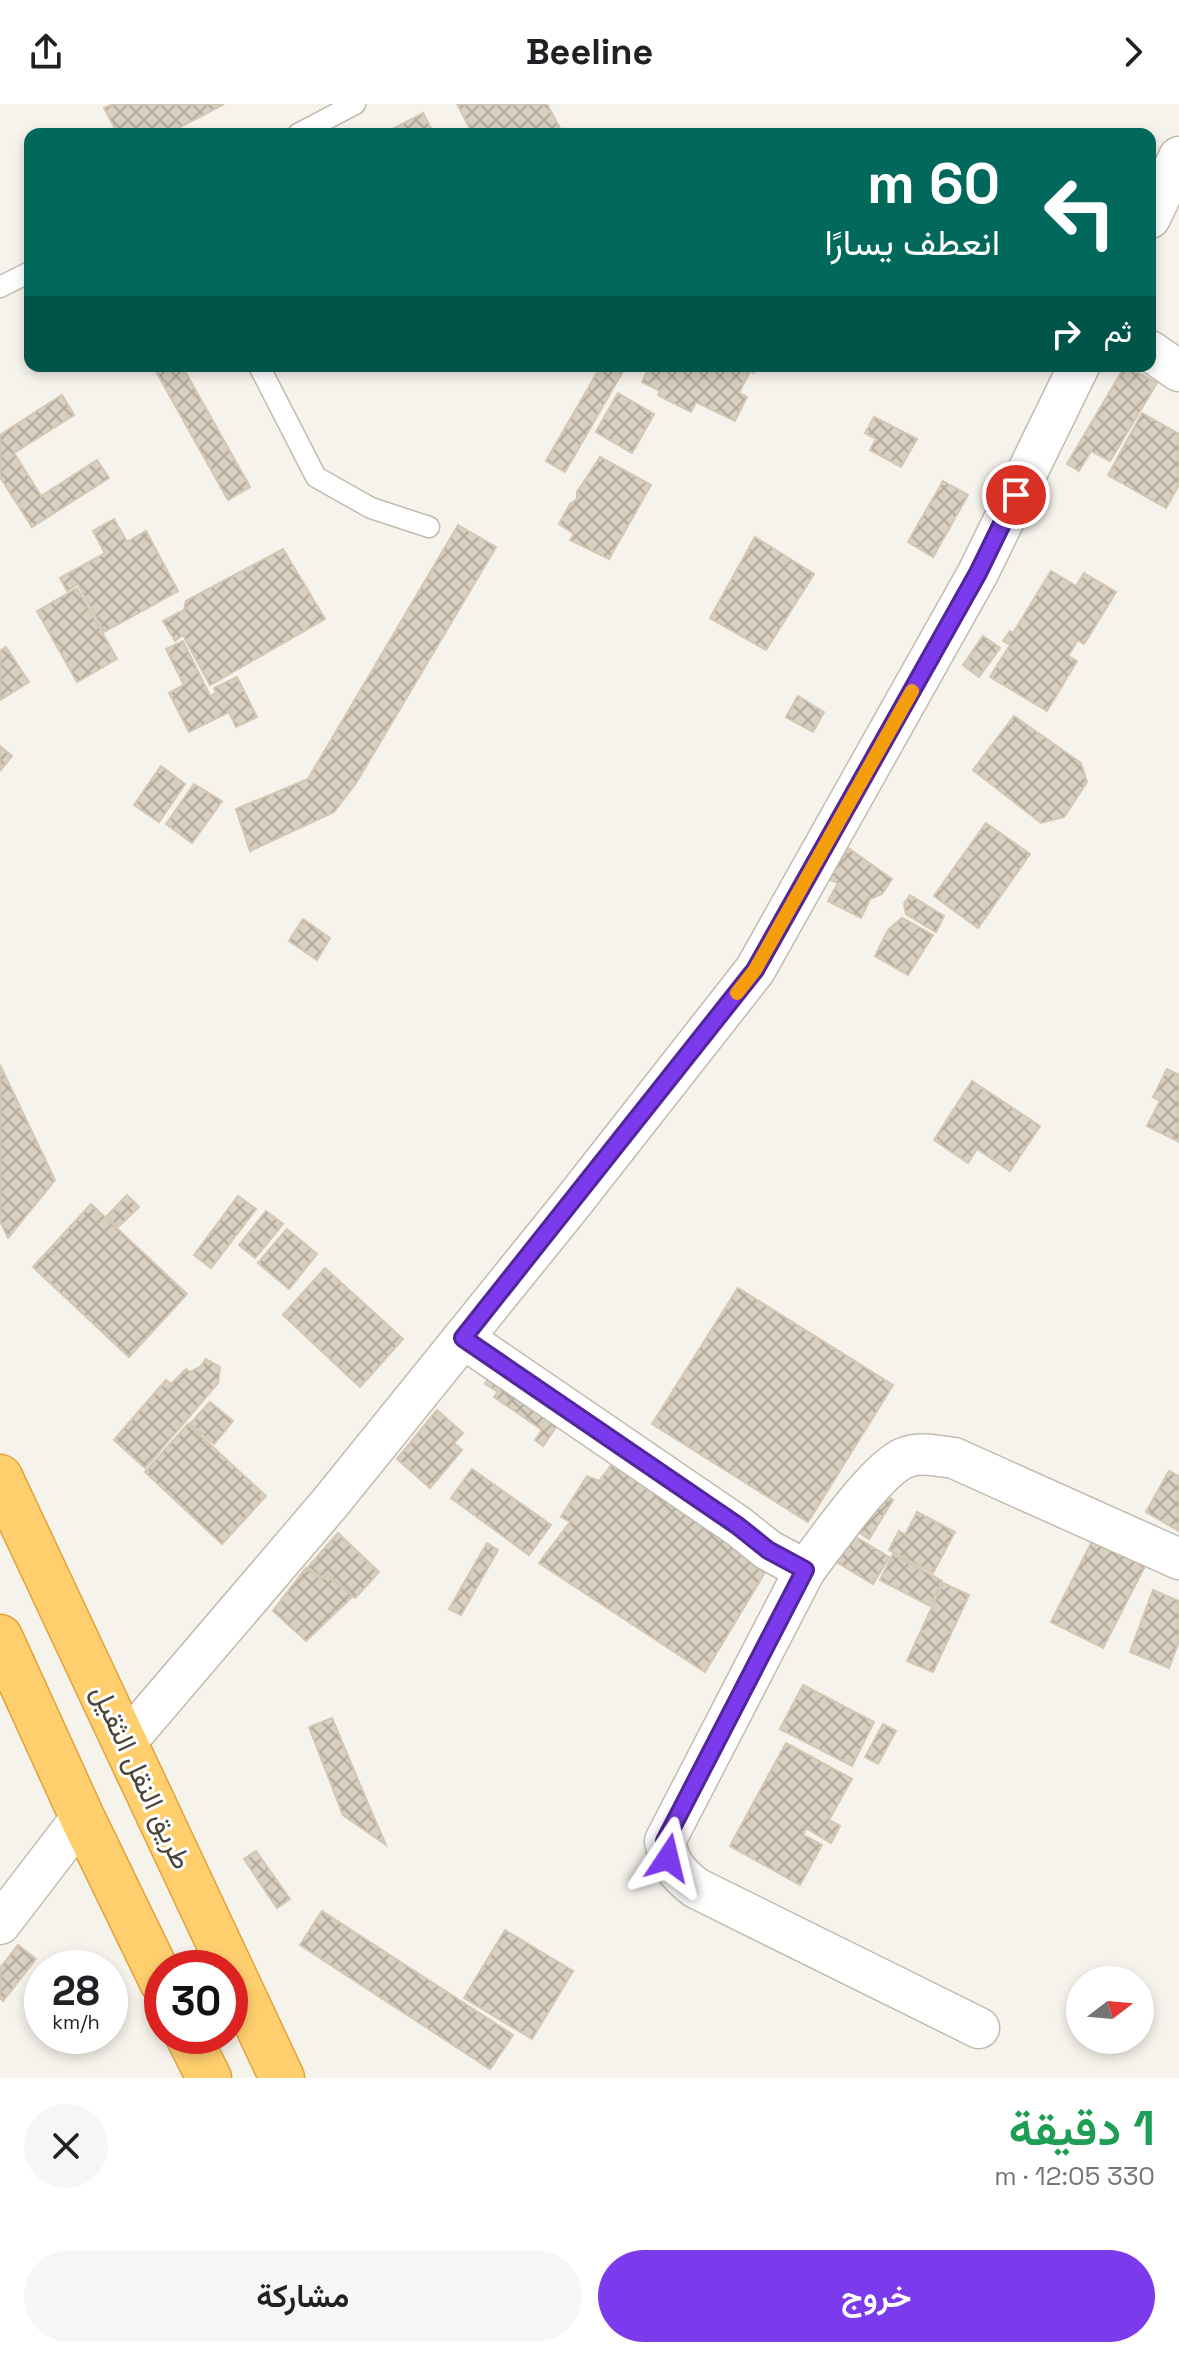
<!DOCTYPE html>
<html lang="ar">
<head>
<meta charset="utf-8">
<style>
  body { margin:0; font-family:"Space Grotesk",Vazirmatn,sans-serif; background:#f6f6f6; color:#202124; direction:rtl; height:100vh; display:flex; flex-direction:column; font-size:30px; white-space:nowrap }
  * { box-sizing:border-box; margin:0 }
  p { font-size:26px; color:#757577 }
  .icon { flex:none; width:44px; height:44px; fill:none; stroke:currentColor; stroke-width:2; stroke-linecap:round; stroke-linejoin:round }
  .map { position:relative; height:1974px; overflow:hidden; direction:ltr }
  .side { display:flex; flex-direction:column; background:#fff; flex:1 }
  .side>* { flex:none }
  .top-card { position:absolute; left:24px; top:24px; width:1132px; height:244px; border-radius:16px; box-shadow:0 4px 12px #0003; direction:rtl; background:#00695c; color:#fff; overflow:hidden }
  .needle { width:52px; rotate:74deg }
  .tools { position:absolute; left:1066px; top:1862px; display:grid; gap:16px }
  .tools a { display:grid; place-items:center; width:88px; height:88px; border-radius:50%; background:#fff; box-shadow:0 4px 12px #0003; font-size:40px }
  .speed { position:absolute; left:24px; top:1846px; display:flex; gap:16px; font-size:40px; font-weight:700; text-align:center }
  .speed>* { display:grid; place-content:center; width:104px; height:104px; border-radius:50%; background:#fff; box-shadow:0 4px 12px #0003; line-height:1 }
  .speed small { font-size:20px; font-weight:400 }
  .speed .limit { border:12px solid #d22; background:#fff; color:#111 }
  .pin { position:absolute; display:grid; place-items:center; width:68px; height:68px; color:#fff; margin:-34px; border:4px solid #fff; border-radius:50%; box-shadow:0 2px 8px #0007 }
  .me { position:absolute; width:88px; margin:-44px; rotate:10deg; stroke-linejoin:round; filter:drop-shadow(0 0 6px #0008) }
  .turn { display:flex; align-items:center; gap:28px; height:168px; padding:0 24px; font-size:36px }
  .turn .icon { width:104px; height:104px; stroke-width:2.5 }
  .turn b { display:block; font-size:56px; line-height:68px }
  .then { display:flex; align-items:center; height:76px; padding:0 24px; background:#0003; gap:16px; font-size:30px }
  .round { display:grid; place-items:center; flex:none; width:84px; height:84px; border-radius:42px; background:#f6f6f6 }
  .overview { display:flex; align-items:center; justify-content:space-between; height:136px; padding:0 24px }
  h1 { font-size:48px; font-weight:600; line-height:60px; color:#1e9e55 }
  .primary-button { display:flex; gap:16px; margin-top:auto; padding:16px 24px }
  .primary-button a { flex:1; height:92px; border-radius:48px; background:#7c3aed; color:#fff; font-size:32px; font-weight:600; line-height:92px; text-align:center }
  .primary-button a+a { background:#f6f6f6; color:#202124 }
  header { display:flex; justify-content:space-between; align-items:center; height:104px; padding:0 24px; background:#fff; font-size:36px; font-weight:600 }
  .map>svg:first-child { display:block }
</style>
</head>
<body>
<header><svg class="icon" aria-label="forward" viewBox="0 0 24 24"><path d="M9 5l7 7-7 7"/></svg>Beeline<svg class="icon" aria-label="share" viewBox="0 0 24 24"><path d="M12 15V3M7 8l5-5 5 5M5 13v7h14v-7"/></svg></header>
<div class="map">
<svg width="1179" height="1974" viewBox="0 0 1179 1974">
  <defs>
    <pattern id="building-cross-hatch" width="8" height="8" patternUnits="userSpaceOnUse" patternTransform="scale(2)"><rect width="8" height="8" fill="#d8cfc1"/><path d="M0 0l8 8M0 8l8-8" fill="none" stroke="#b1aa9e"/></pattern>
  </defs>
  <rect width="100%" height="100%" fill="#f6f3ec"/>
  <g fill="url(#building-cross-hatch)" stroke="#d3c7b4" stroke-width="2">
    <polygon points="113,0 224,0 167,30 118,30 104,4"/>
    <polygon points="457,0 547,0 563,30 473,30"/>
    <polygon points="423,9 434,30 383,30"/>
    <polygon points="153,262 182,262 250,383 228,396"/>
    <polygon points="601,262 626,262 565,368 546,357"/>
    <polygon points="650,262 757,262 754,269 750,267 739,289 747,293 735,317 696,298 691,308 658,291 660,287 642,278"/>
    <polygon points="1125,262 1157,279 1110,357 1091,347 1079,367 1067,360"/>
    <polygon points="618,289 654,310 632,349 596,328"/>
    <polygon points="62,291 74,311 14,349 41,392 97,356 109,374 32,423 0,373 0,331"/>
    <polygon points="1142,309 1179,330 1179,381 1166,404 1108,371"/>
    <polygon points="874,313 917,335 901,363 870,346 876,335 865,329"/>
    <polygon points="600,353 651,381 609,455 570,436 574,430 559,420 570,400 577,395 577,388"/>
    <polygon points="943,377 968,391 933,453 908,438"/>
    <polygon points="114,415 127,438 146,427 178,487 104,528 78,480 67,487 60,474 105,449 93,427"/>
    <polygon points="458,421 496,443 356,679 334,708 250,747 236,705 308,675"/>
    <polygon points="755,433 814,470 766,546 710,514"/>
    <polygon points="283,445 325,515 210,581 183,531 175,537 163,517 184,506 186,497"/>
    <polygon points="1051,467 1076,482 1084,469 1116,488 1084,540 1078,536 1068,552 1077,557 1047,607 990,573 1010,541 1003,537 1010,527 1013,529"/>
    <polygon points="77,484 117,555 77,578 37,507"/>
    <polygon points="983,532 1000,544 979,573 963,561"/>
    <polygon points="183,537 210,592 216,589 214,584 237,573 257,613 236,623 229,608 189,628 169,589 184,581 166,545"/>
    <polygon points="6,543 29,578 0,596 0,547"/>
    <polygon points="798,592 824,608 813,628 786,613"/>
    <polygon points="1014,612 1081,659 1087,678 1064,713 1041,719 973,666"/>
    <polygon points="0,642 12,652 0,667"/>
    <polygon points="161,662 185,680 159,718 134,701"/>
    <polygon points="194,680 222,697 192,739 166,720"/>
    <polygon points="986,719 1030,750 978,824 934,792"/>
    <polygon points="848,744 892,775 882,790 870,795 861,814 828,797 838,779 828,775"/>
    <polygon points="910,791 944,812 936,828 906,810 904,800"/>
    <polygon points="902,814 933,831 908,871 875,852 888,826"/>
    <polygon points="303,815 330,834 317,856 289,837"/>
    <polygon points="0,961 55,1076 8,1134 0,1117"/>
    <polygon points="1167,965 1179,971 1179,1038 1147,1022 1160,997 1153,993"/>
    <polygon points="972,977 1040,1022 1010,1067 977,1045 968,1059 934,1036"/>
    <polygon points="127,1091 139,1103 118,1123 107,1112"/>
    <polygon points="238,1092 256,1105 211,1164 194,1151"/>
    <polygon points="91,1100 187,1190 129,1253 33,1163"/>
    <polygon points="266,1107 283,1120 255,1154 239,1141"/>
    <polygon points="287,1125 317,1150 289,1185 258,1159"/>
    <polygon points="325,1164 403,1235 360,1283 283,1211"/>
    <polygon points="738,1184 893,1281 808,1418 652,1320"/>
    <polygon points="206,1255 220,1263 218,1279 145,1364 114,1336 166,1276 171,1280 186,1265 190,1268 200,1263"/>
    <polygon points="493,1268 561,1316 543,1342 535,1336 542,1326 494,1293 498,1288 485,1280"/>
    <polygon points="210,1298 233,1317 214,1340 190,1320"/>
    <polygon points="437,1306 463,1329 454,1339 462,1346 430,1384 397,1355"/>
    <polygon points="188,1320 266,1392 222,1440 145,1368"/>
    <polygon points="620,1350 767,1465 705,1568 539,1459 570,1418 561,1413 587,1372 599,1377"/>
    <polygon points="472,1365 551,1421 529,1451 451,1394"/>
    <polygon points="1169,1367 1179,1372 1179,1427 1146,1408"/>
    <polygon points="881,1387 893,1396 869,1435 855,1426"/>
    <polygon points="917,1408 955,1428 933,1469 889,1446 899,1427 905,1431"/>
    <polygon points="846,1427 889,1453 873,1480 830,1454"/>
    <polygon points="338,1429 379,1468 355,1494 327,1470 321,1473 308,1463"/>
    <polygon points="1095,1431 1147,1458 1103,1544 1051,1518"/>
    <polygon points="487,1439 498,1446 461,1511 449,1505"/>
    <polygon points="893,1450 942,1477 930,1502 880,1476"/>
    <polygon points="306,1464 321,1475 328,1472 353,1492 306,1537 273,1507"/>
    <polygon points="943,1479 969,1491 933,1568 907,1557"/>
    <polygon points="1153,1486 1179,1497 1179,1537 1169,1564 1130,1548"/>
    <polygon points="803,1581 874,1618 852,1662 780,1625"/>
    <polygon points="332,1614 369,1702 386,1741 343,1711 309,1623"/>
    <polygon points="883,1620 896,1627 878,1660 865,1653"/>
    <polygon points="786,1639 852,1675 829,1716 840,1722 831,1739 806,1724 803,1731 822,1741 800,1781 730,1742"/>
    <polygon points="256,1747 290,1795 277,1804 244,1755"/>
    <polygon points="322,1807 513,1931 490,1965 300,1841"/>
    <polygon points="505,1826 573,1867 532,1935 464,1894"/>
    <polygon points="18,1841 36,1855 3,1897 0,1894 0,1864"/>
  </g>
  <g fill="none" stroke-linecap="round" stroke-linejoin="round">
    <g stroke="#c2bbae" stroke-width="23">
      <g id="lane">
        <polyline points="298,30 355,0"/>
        <polyline points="0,183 30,168"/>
        <polyline points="259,262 316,373 371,404 429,423"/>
      </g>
    </g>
    <g stroke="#c2bbae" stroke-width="43">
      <g id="street">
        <polyline points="1150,114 1179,53"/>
        <polyline points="1150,247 1179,267"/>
        <path d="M463,1234L738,1422L768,1446L805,1466C826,1439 876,1366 904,1354C920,1347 938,1352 954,1354L1179,1455"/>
        <path d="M805,1466L665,1737C669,1760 678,1770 696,1784L979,1924"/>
        <polyline points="126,1638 330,1399 573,1098 755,866 978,469 1079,262"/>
        <polyline points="0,1820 82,1713"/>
      </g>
    </g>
    <g stroke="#e0a43c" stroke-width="47">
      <g id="highway">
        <polyline points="0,1373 282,1974"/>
        <polyline points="0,1533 82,1713 162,1878"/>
        <polyline points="188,1932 209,1974"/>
      </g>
    </g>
    <use href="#lane" stroke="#fff" stroke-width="20"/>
    <use href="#street" stroke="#fff" stroke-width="40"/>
    <use href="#highway" stroke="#ffcf6e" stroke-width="44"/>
  </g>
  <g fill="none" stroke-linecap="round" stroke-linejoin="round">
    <g stroke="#51269a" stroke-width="20">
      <polyline id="route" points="668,1754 665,1737 805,1466 768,1446 738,1422 463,1234 755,866 978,469 1016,391"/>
    </g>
    <use href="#route" stroke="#7c3aed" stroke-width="14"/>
    <polyline stroke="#f59e0b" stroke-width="14" points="737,889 755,866 912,587"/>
  </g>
  <g text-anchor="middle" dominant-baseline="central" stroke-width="6" stroke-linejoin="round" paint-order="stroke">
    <g font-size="28" fill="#4b4439" stroke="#fff">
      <text transform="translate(142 1673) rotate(65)">طريق النقل الثقيل</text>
    </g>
  </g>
</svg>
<div class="tools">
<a><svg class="needle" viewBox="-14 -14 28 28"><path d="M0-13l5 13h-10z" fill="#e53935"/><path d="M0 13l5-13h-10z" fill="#757577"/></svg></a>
</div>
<div class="speed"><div>28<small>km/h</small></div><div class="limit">30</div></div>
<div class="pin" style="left:1016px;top:391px;background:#d93025"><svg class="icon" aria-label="arrive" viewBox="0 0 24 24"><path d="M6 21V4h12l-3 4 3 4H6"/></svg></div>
<svg class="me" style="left:668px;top:1754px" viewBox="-20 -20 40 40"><path d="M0-17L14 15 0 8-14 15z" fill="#7c3aed" stroke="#fff" stroke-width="4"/></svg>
<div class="top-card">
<div class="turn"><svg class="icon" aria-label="left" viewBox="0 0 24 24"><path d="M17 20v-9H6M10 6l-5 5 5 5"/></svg><div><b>60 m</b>انعطف يسارًا</div></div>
<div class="then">ثم<svg class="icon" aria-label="right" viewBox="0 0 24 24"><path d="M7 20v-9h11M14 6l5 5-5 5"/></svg></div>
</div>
</div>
<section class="side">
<div class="overview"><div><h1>1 دقيقة</h1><p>330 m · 12:05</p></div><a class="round"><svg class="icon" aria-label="close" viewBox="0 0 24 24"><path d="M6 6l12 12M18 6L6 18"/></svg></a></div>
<div class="primary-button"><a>خروج</a><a>مشاركة</a></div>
</section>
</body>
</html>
